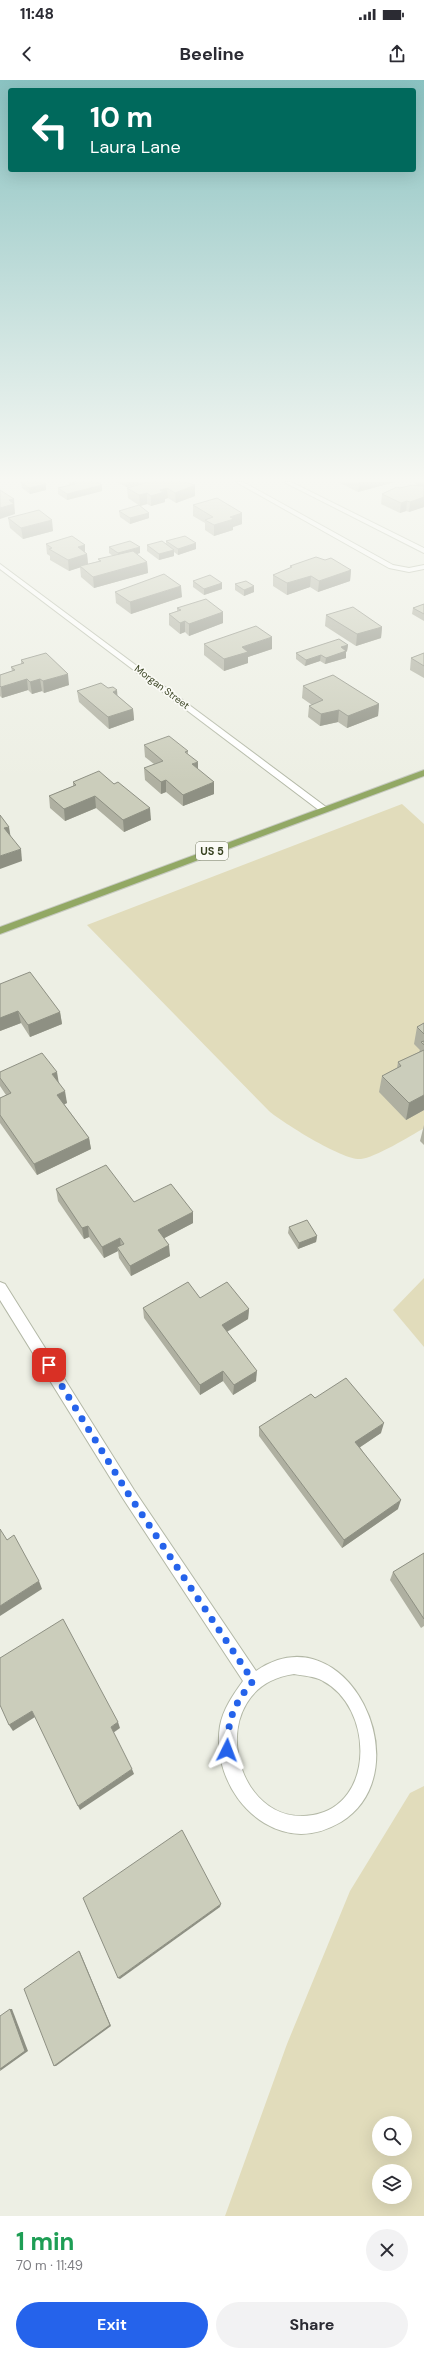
<!DOCTYPE html>
<html lang="en">
<head>
<meta charset="utf-8">
<style>
  body { margin:0; font-family:"DM Sans",sans-serif; background:#f2f2f3; color:#2b2b33; height:100vh; display:flex; flex-direction:column; font-size:15px; white-space:nowrap }
  * { box-sizing:border-box; margin:0 }
  p { font-size:13px; color:#7c7c81 }
  .icon { flex:none; width:22px; height:22px; fill:none; stroke:currentColor; stroke-width:2; stroke-linecap:round; stroke-linejoin:round }
  .map { position:relative; height:2136px; overflow:hidden }
  .sheet { display:flex; flex-direction:column; background:#fff; flex:1 }
  .sheet>* { flex:none }
  .banner { position:absolute; left:8px; top:8px; width:408px; height:84px; border-radius:4px; box-shadow:0 4px 16px #0002; background:#00695c; color:#fff; overflow:hidden }
  .buttons { position:absolute; left:372px; top:2036px; display:grid; gap:8px }
  .buttons a { display:grid; place-items:center; width:40px; height:40px; border-radius:50%; background:#fff; box-shadow:0 4px 16px #0002; font-size:20px }
  .pin { position:absolute; display:grid; place-items:center; width:34px; height:34px; color:#fff; margin:-17px; border-radius:8px; box-shadow:0 2px 6px #0006 }
  .me { position:absolute; width:44px; margin:-22px; rotate:3deg; stroke-linejoin:round; filter:drop-shadow(0 0 3px #0008) }
  .turn { display:flex; align-items:center; gap:14px; height:84px; padding:0 16px; font-size:18px }
  .turn .icon { width:52px; height:52px; stroke-width:2.5 }
  .turn b { display:block; font-size:28px; line-height:34px }
  .round { display:grid; place-items:center; flex:none; width:42px; height:42px; border-radius:21px; background:#f2f2f3 }
  .summary { display:flex; align-items:center; justify-content:space-between; height:68px; padding:0 16px }
  h1 { font-size:24px; font-weight:700; line-height:30px; color:#1e9e55 }
  .action { display:flex; gap:8px; margin-top:auto; padding:8px 16px }
  .action a { flex:1; height:46px; border-radius:24px; background:#2563eb; color:#fff; font-size:16px; font-weight:700; line-height:46px; text-align:center }
  .action a+a { background:#f2f2f3; color:#2b2b33 }
  .status { display:flex; justify-content:space-between; align-items:center; height:28px; padding:0 20px; background:#fff; direction:ltr }
  .status svg { height:11px; fill:currentColor }
  header { display:flex; justify-content:space-between; align-items:center; height:52px; padding:0 16px; background:#fff; font-size:18px; font-weight:700 }
  .map>svg:first-child { display:block }
</style>
</head>
<body>
<div class="status"><b>11:48</b><svg viewBox="0 0 49 12"><path d="M0 12V9h3v3zM5 12V6h3v6zM10 12V3h3v9zM15 12V0h3v12zM26 1h20v11H26zM47 4h2v5h-2z"/></svg></div>
<header><svg class="icon" aria-label="back" viewBox="0 0 24 24"><path d="M15 5l-7 7 7 7"/></svg>Beeline<svg class="icon" aria-label="share" viewBox="0 0 24 24"><path d="M12 15V3M7 8l5-5 5 5M5 13v7h14v-7"/></svg></header>
<div class="map">
<svg width="424" height="2136" viewBox="0 0 424 2136">
  <rect width="100%" height="100%" fill="#edefe4"/>
  <g fill="#e1dcbb" fill-rule="evenodd">
    <path d="M402,724L424,744V975L405,1039L424,1030V1048C411,1056 374,1078 361,1079C344,1081 283,1043 269,1031L87,845Z"/>
    <polygon points="424,1198 424,1267 393,1230"/>
    <path d="M424,1706V2136H225L287,1964L350,1811L410,1713ZM379,2043H405V2069H379ZM379,2091H405V2117H379Z"/>
  </g>
  <g fill="none" stroke-linecap="round" stroke-linejoin="round">
    <g stroke="#b3b8a6" stroke-width="2">
      <g id="street">
        <polygon points="236,402 243,402 393,485 409,488 424,485 424,489 409,492 389,488"/>
        <polygon points="284,402 291,402 424,468 424,473"/>
        <polygon points="0,484 326,727 326,731 320,731 0,489"/>
        <path d="M0,1202L5,1204L134,1410L256,1591C346,1529 424,1690 341,1742C329,1749 316,1754 301,1754C248,1752 212,1696 220,1646C223,1629 233,1615 243,1601L124,1420L0,1220ZM294,1594C304,1596 314,1596 323,1601C373,1627 376,1724 313,1735C232,1750 201,1607 294,1594Z"/>
      </g>
    </g>
    <g stroke="#c7cac1" stroke-width="2">
      <polygon id="primary" points="424,690 424,696 0,854 0,847"/>
    </g>
    <use href="#street" fill="#fff" fill-rule="evenodd"/>
    <use href="#primary" fill="#92a864" fill-rule="evenodd"/>
  </g>
  <g fill="#afb0a1">
    <polygon points="21,402 46,404 46,410 30,414 22,408"/>
    <polygon points="69,402 97,402 102,411 67,420 58,414 58,408 69,405"/>
    <polygon points="117,402 185,402 195,405 195,416 176,423 168,418 165,419 165,422 151,426 147,424 140,426 128,418 127,408 140,404 126,407"/>
    <polygon points="340,402 394,402 358,412 340,403"/>
    <polygon points="414,402 424,402 424,427 409,432 406,431 400,433 381,424 382,414 400,408 417,405 414,403"/>
    <polygon points="193,425 242,444 233,447 233,450 214,456 205,450 205,443 193,436"/>
    <polygon points="119,431 149,433 149,438 130,444 120,437"/>
    <polygon points="8,438 53,451 23,459 10,448"/>
    <polygon points="166,461 196,469 178,475 174,472 174,476 159,480 147,471 147,465 166,464"/>
    <polygon points="46,464 85,465 85,472 87,474 88,484 99,481 98,479 113,476 109,473 109,467 140,473 136,474 147,482 148,493 94,508 81,497 80,487 69,491 50,480 50,476 47,474"/>
    <polygon points="290,486 351,490 350,501 318,512 310,507 287,515 273,506 273,495 290,488"/>
    <polygon points="193,501 222,503 222,509 204,515 193,507"/>
    <polygon points="235,504 254,506 254,512 244,516 235,510"/>
    <polygon points="115,512 182,517 131,534 116,523"/>
    <polygon points="424,524 424,541 412,534 413,528"/>
    <polygon points="177,528 223,532 223,543 189,556 185,552 180,554 169,545 169,534 177,531"/>
    <polygon points="326,535 382,547 381,558 356,566 325,546"/>
    <polygon points="204,564 272,569 248,577 248,583 224,591 204,575"/>
    <polygon points="348,565 347,571 346,572 346,578 325,584 320,581 305,586 296,579 296,573"/>
    <polygon points="424,573 424,598 410,590 411,578"/>
    <polygon points="21,580 69,605 44,613 42,611 32,614 28,610 2,618 0,616 0,595 12,591 11,587 21,584"/>
    <polygon points="303,606 379,624 378,636 347,648 338,642 320,646 308,637 309,626 312,625 302,618"/>
    <polygon points="77,611 118,616 133,629 134,640 109,649 79,622"/>
    <polygon points="144,665 188,671 188,674 214,714 183,726 166,712 161,714 145,700 144,688 154,684 145,677"/>
    <polygon points="73,702 114,704 151,740 124,752 96,728 65,741 50,728 49,716 73,706"/>
    <polygon points="0,904 60,932 62,944 30,957 21,943 0,951"/>
    <polygon points="424,943 424,1030 406,1040 379,1012 382,996 397,988 398,982 419,972 420,970 414,964 417,947"/>
    <polygon points="0,992 59,1002 67,1023 64,1024 89,1058 91,1069 37,1095 0,1043 0,1018 6,1015 0,1006"/>
    <polygon points="424,1045 424,1065 420,1061"/>
    <polygon points="56,1109 193,1132 193,1143 164,1158 170,1176 131,1196 119,1178 118,1171 104,1178 89,1157 84,1159 58,1121"/>
    <polygon points="289,1147 317,1156 316,1162 298,1169 288,1153"/>
    <polygon points="200,1218 249,1229 248,1239 227,1252 256,1301 233,1315 223,1301 200,1315 144,1238 143,1228"/>
    <polygon points="315,1318 381,1353 360,1367 398,1429 342,1468 259,1356 259,1347"/>
    <polygon points="424,1473 424,1546 421,1548 390,1500 393,1492"/>
  </g>
  <g fill="#8e9083">
    <polygon points="126,402 139,402 140,404 126,407"/>
    <polygon points="359,402 394,402 358,412"/>
    <polygon points="46,404 46,410 30,414 29,408"/>
    <polygon points="102,405 102,411 67,420 67,414"/>
    <polygon points="195,405 195,416 176,423 175,413"/>
    <polygon points="167,408 168,418 165,419 165,422 151,426 151,416 160,410"/>
    <polygon points="147,413 147,424 140,426 139,415"/>
    <polygon points="424,417 424,427 409,432 410,422"/>
    <polygon points="14,419 15,434 0,439 0,428 9,420"/>
    <polygon points="407,421 406,431 400,433 401,423"/>
    <polygon points="149,433 149,438 130,444 130,438"/>
    <polygon points="242,433 242,444 233,447 233,450 214,456 214,445 230,437"/>
    <polygon points="52,440 53,451 23,459 21,448"/>
    <polygon points="196,463 196,469 178,475 178,469"/>
    <polygon points="85,465 85,474 87,474 88,485 69,491 68,480 78,467"/>
    <polygon points="140,467 140,473 119,480 118,473"/>
    <polygon points="174,470 174,476 159,480 159,474"/>
    <polygon points="147,482 148,493 94,508 93,497"/>
    <polygon points="351,490 350,501 318,512 319,501"/>
    <polygon points="311,496 310,507 287,515 287,503"/>
    <polygon points="222,503 222,509 204,515 204,509"/>
    <polygon points="181,506 182,517 131,534 130,522"/>
    <polygon points="254,506 254,512 244,516 244,510"/>
    <polygon points="223,532 223,543 189,556 189,544"/>
    <polygon points="185,541 185,552 180,554 180,543"/>
    <polygon points="382,547 381,558 356,566 357,554"/>
    <polygon points="272,557 272,569 248,577 248,583 224,591 224,579 242,567"/>
    <polygon points="348,565 347,571 346,572 346,578 325,584 326,578 341,567"/>
    <polygon points="321,575 320,581 305,586 306,580"/>
    <polygon points="68,594 69,605 44,613 43,601"/>
    <polygon points="27,599 28,610 2,618 1,607"/>
    <polygon points="40,599 42,611 32,614 30,602"/>
    <polygon points="117,610 118,622 113,612"/>
    <polygon points="379,624 378,636 347,648 348,636"/>
    <polygon points="133,629 134,640 109,649 108,637"/>
    <polygon points="339,630 338,642 320,646 321,634"/>
    <polygon points="198,682 198,694 192,684"/>
    <polygon points="166,700 166,712 161,714 161,702"/>
    <polygon points="214,702 214,714 183,726 183,715"/>
    <polygon points="95,716 96,728 65,741 64,729"/>
    <polygon points="150,728 151,740 124,752 123,740"/>
    <polygon points="9,747 11,759 4,748"/>
    <polygon points="21,769 22,781 0,789 0,776"/>
    <polygon points="18,931 21,943 0,951 0,938"/>
    <polygon points="60,932 62,944 30,957 28,945"/>
    <polygon points="57,992 59,1004 52,994"/>
    <polygon points="65,1011 67,1023 59,1027 57,1015"/>
    <polygon points="424,1015 424,1030 406,1040 409,1023"/>
    <polygon points="89,1058 91,1069 37,1095 34,1084"/>
    <polygon points="193,1132 193,1143 159,1161 158,1150"/>
    <polygon points="88,1146 89,1157 84,1159 82,1148"/>
    <polygon points="317,1156 316,1162 298,1169 299,1163"/>
    <polygon points="120,1158 121,1169 117,1167 118,1171 104,1178 102,1167"/>
    <polygon points="169,1165 170,1176 131,1196 130,1186"/>
    <polygon points="249,1229 248,1239 221,1255 222,1245"/>
    <polygon points="223,1291 223,1301 200,1315 200,1305"/>
    <polygon points="257,1291 256,1301 233,1315 234,1305"/>
    <polygon points="384,1343 381,1353 353,1372 355,1362"/>
    <polygon points="401,1420 398,1429 342,1468 344,1460"/>
    <polygon points="39,1501 42,1509 0,1536 0,1526"/>
    <polygon points="32,1631 35,1637 13,1651 9,1645"/>
    <polygon points="118,1642 120,1648 113,1653 111,1647"/>
    <polygon points="132,1689 134,1694 80,1730 78,1726"/>
    <polygon points="221,1824 220,1827 120,1899 118,1898"/>
    <polygon points="79,1871 80,1872 111,1946 56,1986 54,1986"/>
    <polygon points="10,1929 12,1929 28,1971 0,1991"/>
  </g>
  <g fill="#cbcdbb" stroke="#8e9083">
    <polygon points="21,402 42,402 46,404 29,408"/>
    <polygon points="72,402 97,402 102,405 67,414 58,408 75,404"/>
    <polygon points="149,402 185,402 195,405 175,413 167,408 160,410 164,412 151,416 147,413 139,415 127,408"/>
    <polygon points="412,405 424,406 424,417 410,422 407,421 401,423 382,414 397,407 400,408"/>
    <polygon points="0,410 14,419 9,420 14,424 0,428"/>
    <polygon points="217,418 242,433 230,437 234,439 214,445 205,440 213,437 193,425"/>
    <polygon points="139,425 149,433 130,438 119,431"/>
    <polygon points="39,430 52,440 21,448 8,438"/>
    <polygon points="72,456 85,465 78,467 87,474 68,480 49,469 52,468 46,464"/>
    <polygon points="185,456 196,463 178,469 166,461"/>
    <polygon points="130,461 140,467 118,473 109,467"/>
    <polygon points="162,461 174,470 159,474 147,465"/>
    <polygon points="133,471 147,482 93,497 80,486 101,481 98,479"/>
    <polygon points="316,477 325,480 331,478 351,490 319,501 311,496 287,503 273,495 292,487 290,486"/>
    <polygon points="164,494 181,506 130,522 115,512"/>
    <polygon points="210,495 222,503 204,509 193,501"/>
    <polygon points="246,501 254,506 244,510 235,504"/>
    <polygon points="206,519 223,532 189,544 185,541 180,543 169,534 181,530 177,528"/>
    <polygon points="424,524 424,534 413,528"/>
    <polygon points="353,527 382,547 357,554 326,535"/>
    <polygon points="256,546 272,557 242,567 248,572 224,579 204,564"/>
    <polygon points="339,559 348,565 341,567 346,571 326,578 321,575 306,580 296,573"/>
    <polygon points="46,573 68,594 43,601 40,599 30,602 27,599 1,607 0,606 0,595 15,590 11,587 24,583 21,580"/>
    <polygon points="424,573 424,586 411,578"/>
    <polygon points="333,595 379,624 348,636 339,630 321,634 309,626 323,620 303,606"/>
    <polygon points="101,603 108,608 113,607 117,610 113,612 133,629 108,637 77,611"/>
    <polygon points="169,656 188,671 185,672 198,682 192,684 214,702 183,715 166,700 161,702 144,688 163,681 144,665"/>
    <polygon points="99,691 114,704 118,702 150,728 123,740 95,716 64,729 49,716 76,705 73,702"/>
    <polygon points="0,735 9,747 4,748 21,769 0,776"/>
    <polygon points="30,892 60,932 28,945 18,931 0,938 0,904"/>
    <polygon points="424,943 424,954 417,947"/>
    <polygon points="424,961 424,965 421,962"/>
    <polygon points="424,970 424,1015 409,1023 382,996 401,986 398,982"/>
    <polygon points="42,973 57,992 52,994 65,1011 57,1015 89,1058 34,1084 0,1035 0,1018 11,1013 0,998 0,992"/>
    <polygon points="106,1085 134,1122 171,1104 193,1132 158,1150 169,1165 130,1186 117,1167 124,1164 120,1158 102,1167 88,1146 82,1148 56,1109"/>
    <polygon points="307,1140 317,1156 299,1163 289,1147"/>
    <polygon points="188,1202 200,1218 227,1202 249,1229 222,1245 257,1291 234,1305 223,1291 200,1305 143,1228"/>
    <polygon points="346,1298 384,1343 355,1362 401,1420 344,1460 259,1347 311,1314 315,1318"/>
    <polygon points="0,1449 7,1460 14,1455 39,1501 0,1526"/>
    <polygon points="424,1473 424,1539 393,1492"/>
    <polygon points="63,1539 118,1642 111,1647 132,1689 78,1726 32,1631 9,1645 0,1625 0,1578"/>
    <polygon points="182,1750 221,1824 118,1898 83,1818"/>
    <polygon points="79,1871 110,1945 54,1986 24,1909"/>
    <polygon points="10,1929 25,1971 0,1989 0,1936"/>
  </g>
  <linearGradient id="sky" x2="0" y2="1"><stop stop-color="#8ac2c1"/><stop offset="0.57" stop-color="#f7f8f3"/><stop offset="1" stop-color="#f7f8f3" stop-opacity="0"/></linearGradient>
  <rect width="424" height="701" fill="url(#sky)"/>
  <g fill="none" stroke-linecap="round" stroke-linejoin="round">
    <path stroke="#2563eb" stroke-width="7" stroke-dasharray="0 12.6" d="M49,1285L129,1415L253,1601C233,1625 228,1639 227,1670"/>
  </g>
  <g text-anchor="middle" dominant-baseline="central" stroke-width="3.5" stroke-linejoin="round" paint-order="stroke">
    <g font-size="10" fill="#384221" stroke="#fafaf5">
      <text transform="translate(162 607) rotate(37)">Morgan Street</text>
    </g>
    <rect fill="#fafaf5" stroke="#727961" stroke-width="1" x="196" y="762" width="32" height="18" rx="3"/>
    <g font-size="11" font-weight="bold" fill="#384221">
      <text x="212" y="771">US 5</text>
    </g>
  </g>
</svg>
<div class="buttons">
<a><svg class="icon" aria-label="search" viewBox="0 0 24 24"><circle cx="10" cy="10" r="6"/><path d="M15 15l6 6"/></svg></a>
<a><svg class="icon" aria-label="layers" viewBox="0 0 24 24"><path d="M12 4l9 5-9 5-9-5zM3 14l9 5 9-5"/></svg></a>
</div>
<div class="pin" style="left:49px;top:1285px;background:#d93025"><svg class="icon" aria-label="arrive" viewBox="0 0 24 24"><path d="M6 21V4h12l-3 4 3 4H6"/></svg></div>
<svg class="me" style="left:227px;top:1670px" viewBox="-20 -20 40 40"><path d="M0-17L14 15 0 8-14 15z" fill="#2563eb" stroke="#fff" stroke-width="4"/></svg>
<div class="banner">
<div class="turn"><svg class="icon" aria-label="left" viewBox="0 0 24 24"><path d="M17 20v-9H6M10 6l-5 5 5 5"/></svg><div><b>10 m</b>Laura Lane</div></div>
</div>
</div>
<section class="sheet">
<div class="summary"><div><h1>1 min</h1><p>70 m · 11:49</p></div><a class="round"><svg class="icon" aria-label="close" viewBox="0 0 24 24"><path d="M6 6l12 12M18 6L6 18"/></svg></a></div>
<div class="action"><a>Exit</a><a>Share</a></div>
</section>
</body>
</html>
